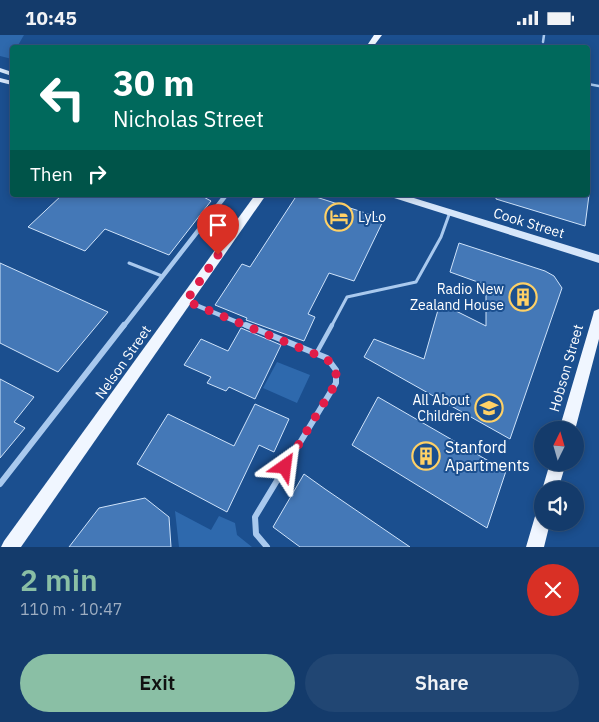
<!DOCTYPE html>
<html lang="en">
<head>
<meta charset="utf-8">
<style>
  body { margin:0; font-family:"IBM Plex Sans",sans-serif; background:#214673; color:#f1f3f6; height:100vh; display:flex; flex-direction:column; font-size:19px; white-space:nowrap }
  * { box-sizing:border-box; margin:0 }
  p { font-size:16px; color:#9dadc1 }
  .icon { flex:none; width:28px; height:28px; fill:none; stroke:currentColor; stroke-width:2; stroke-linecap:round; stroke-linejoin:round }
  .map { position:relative; height:512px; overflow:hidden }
  .drawer { display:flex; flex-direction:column; background:#143b6b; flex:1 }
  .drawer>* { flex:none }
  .banner { position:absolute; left:10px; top:10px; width:580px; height:152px; border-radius:5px; box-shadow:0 2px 8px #0003,0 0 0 1px #33557e; background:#00695c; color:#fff; overflow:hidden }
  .needle { width:32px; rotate:5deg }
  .controls { position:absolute; left:534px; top:386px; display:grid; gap:10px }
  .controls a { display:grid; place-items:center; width:50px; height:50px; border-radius:50%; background:#143b6b; box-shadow:0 2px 8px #0003,0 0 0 1px #33557e; font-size:25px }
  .pin { position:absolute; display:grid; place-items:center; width:42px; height:42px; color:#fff; margin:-51px -21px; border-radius:50% 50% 50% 0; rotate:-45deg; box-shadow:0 0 5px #0007 }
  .pin .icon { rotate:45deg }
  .me { position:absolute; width:55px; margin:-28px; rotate:31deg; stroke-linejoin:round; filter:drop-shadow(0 0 4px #0008) }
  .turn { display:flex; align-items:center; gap:18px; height:105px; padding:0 20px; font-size:22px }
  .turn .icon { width:65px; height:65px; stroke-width:2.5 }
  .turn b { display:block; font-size:35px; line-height:42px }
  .then { display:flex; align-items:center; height:48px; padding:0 20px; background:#0003; gap:10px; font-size:19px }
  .round { display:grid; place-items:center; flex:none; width:52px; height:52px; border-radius:26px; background:#214673 }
  .overview { display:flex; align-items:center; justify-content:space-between; height:85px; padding:0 20px }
  h1 { font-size:30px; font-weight:600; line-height:38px; color:#8abfa5 }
  .action { display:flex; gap:10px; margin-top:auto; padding:10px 20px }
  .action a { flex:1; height:58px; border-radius:30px; background:#8abfa5; color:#111; font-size:20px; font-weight:600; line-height:58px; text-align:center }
  .action a+a { background:#214673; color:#f1f3f6 }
  .status { display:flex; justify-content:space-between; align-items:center; height:35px; padding:0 25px; background:#143b6b; direction:ltr }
  .status svg { height:14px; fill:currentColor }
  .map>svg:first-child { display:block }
</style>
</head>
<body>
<div class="status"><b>10:45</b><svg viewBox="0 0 49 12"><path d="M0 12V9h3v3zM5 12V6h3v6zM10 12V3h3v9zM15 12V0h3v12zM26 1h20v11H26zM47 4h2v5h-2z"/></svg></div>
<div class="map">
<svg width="599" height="512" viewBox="0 0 599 512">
  <rect width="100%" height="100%" fill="#1b4f8f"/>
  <g fill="#2e69ad">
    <polygon points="0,0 24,0 17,12 12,12 12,24 0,21"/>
    <polygon points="277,327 310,340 297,368 263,353"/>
    <polygon points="175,476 211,495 219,481 235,488 237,500 252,512 179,512"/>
  </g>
  <g fill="#4478b7" stroke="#cfe3fa">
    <polygon points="62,160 200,160 211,166 169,220 105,194 85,216 28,192"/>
    <polygon points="297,160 310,160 384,184 354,246 329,238 308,279 315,282 304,306 246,285 247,283 215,270 242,229 250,232"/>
    <polygon points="496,160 589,160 585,191 496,164"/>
    <polygon points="459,208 545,236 554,241 562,253 510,404 364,322 374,304 424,324 440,268 486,291 486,250 450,237"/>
    <polygon points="0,228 108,277 58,337 0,308"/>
    <polygon points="241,293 281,310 255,364 229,352 226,356 207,348 211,342 184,330 201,304 228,316"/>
    <polygon points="0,344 34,362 14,387 25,393 0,423"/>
    <polygon points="378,362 506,436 487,493 352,410"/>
    <polygon points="255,369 289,384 274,417 259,410 227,477 137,429 168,379 234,411"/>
    <polygon points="304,439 325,454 410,512 300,512 273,492"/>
    <polygon points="145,463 169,482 171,512 69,512 99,473"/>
  </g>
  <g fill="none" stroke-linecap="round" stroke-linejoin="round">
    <g stroke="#a9c9ee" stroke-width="2.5">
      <polyline points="543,7 544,0"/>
      <polyline points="588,49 599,51"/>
    </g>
    <g stroke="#a9c9ee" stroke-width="3">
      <polyline points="129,228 162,241"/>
      <polyline points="331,292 347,262 416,247 441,202 450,177"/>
    </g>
    <polyline stroke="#a9c9ee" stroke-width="4.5" points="316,319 332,290"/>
    <g stroke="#a9c9ee" stroke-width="4.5">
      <polyline points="186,266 249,292"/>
      <polyline points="123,292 226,160"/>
    </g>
    <g stroke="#a9c9ee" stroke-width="6">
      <polyline points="246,290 327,323 336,335 336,348 255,482 256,499 267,512"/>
      <polyline points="0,449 124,290"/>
    </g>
    <g fill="#d6e6fa" fill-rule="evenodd">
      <polygon points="0,33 12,37 12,41 0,37"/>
      <polygon points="0,43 12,46 12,50 0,47"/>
      <polygon points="390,160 404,160 599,220 599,228 391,162"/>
    </g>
    <g fill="#f0f6ff" fill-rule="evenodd">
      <polygon points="374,0 382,0 373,12 366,12"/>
      <polygon points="255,160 266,160 21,512 1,512 4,506"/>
      <polygon points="599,274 599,304 575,395 559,395 593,280 594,276"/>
      <polygon points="550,428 566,428 558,455 542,455 542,457 542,455"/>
      <polygon points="542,475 542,488 550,488 544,512 526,512 536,478"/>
    </g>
  </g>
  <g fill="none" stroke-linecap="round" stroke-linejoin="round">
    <polyline stroke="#e11d48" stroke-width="9" stroke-dasharray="0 16.2" points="218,220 186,266 327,324 336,335 336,348 285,432"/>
  </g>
  <defs>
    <g id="hotel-ring" transform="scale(1.4375)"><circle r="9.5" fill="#1b4f8f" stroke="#ffd166" stroke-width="1.5"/><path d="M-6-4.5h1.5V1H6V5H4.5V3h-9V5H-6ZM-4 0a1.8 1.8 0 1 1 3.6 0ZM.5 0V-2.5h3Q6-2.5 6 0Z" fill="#ffd166"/></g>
    <g id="building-ring" transform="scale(1.4375)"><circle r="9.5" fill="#1b4f8f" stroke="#ffd166" stroke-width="1.5"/><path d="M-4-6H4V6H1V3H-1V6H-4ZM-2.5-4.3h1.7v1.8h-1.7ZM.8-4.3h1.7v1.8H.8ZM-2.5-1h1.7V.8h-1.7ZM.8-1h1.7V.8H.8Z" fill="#ffd166"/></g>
    <g id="school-ring" transform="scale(1.4375)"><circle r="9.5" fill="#1b4f8f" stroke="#ffd166" stroke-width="1.5"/><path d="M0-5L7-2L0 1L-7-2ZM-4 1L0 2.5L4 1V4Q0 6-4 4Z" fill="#ffd166"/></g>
  </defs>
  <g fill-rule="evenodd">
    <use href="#hotel-ring" x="339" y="182"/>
    <use href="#building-ring" x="523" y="262"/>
    <use href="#school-ring" x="489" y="373"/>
    <use href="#building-ring" x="426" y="421"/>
  </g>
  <g text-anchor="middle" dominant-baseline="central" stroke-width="4" stroke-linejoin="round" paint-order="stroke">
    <g font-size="14" fill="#fff" stroke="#1b4f8f" text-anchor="end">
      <text x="358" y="182" text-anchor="start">LyLo</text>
      <text x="504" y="254">Radio New<tspan x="504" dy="16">Zealand House</tspan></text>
      <text x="470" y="365">All About<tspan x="470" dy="16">Children</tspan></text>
    </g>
    <g font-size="14" fill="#fff" stroke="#1b4f8f">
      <text transform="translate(529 188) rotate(17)">Cook Street</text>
      <text transform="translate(123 327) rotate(-55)">Nelson Street</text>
      <text transform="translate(566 333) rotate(-74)">Hobson Street</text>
    </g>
    <g font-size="16" fill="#fff" stroke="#1b4f8f" text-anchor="start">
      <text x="445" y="412">Stanford<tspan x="445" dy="18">Apartments</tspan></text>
    </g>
  </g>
</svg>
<div class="controls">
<a><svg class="needle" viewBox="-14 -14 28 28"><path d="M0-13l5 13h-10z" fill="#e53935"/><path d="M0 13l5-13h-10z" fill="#9dadc1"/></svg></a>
<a><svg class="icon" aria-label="sound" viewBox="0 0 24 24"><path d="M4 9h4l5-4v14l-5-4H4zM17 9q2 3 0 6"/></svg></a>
</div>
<div class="pin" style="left:218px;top:220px;background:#d93025"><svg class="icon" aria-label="arrive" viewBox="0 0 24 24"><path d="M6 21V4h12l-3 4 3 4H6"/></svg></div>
<svg class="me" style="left:285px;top:432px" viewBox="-20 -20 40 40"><path d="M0-17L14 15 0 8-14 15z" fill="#e11d48" stroke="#fff" stroke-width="4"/></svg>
<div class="banner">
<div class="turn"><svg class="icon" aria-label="left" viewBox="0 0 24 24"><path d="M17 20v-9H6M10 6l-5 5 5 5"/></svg><div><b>30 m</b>Nicholas Street</div></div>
<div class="then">Then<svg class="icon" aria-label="right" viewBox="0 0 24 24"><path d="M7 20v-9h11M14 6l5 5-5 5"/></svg></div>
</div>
</div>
<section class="drawer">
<div class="overview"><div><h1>2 min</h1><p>110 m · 10:47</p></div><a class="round" style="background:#d93025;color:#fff"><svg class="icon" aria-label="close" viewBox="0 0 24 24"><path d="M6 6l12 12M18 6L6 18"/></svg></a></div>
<div class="action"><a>Exit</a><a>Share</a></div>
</section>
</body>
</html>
